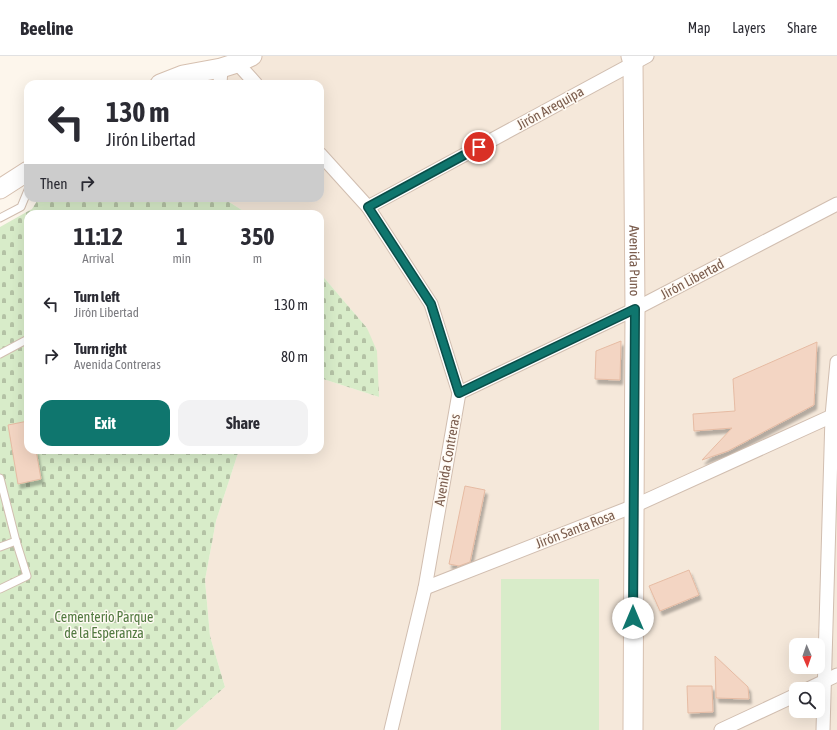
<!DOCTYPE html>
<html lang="en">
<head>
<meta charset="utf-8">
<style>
  body { margin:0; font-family:"Asap Condensed",sans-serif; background:#f2f2f3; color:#2b2b33; height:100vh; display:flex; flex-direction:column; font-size:15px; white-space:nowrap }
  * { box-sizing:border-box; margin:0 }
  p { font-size:13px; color:#7c7c81 }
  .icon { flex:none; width:22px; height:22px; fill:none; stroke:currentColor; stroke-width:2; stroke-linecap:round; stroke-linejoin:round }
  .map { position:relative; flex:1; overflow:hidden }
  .drawer { position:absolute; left:24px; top:154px; width:300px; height:244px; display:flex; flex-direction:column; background:#fff; border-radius:12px; box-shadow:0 4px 16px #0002 }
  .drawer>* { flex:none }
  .guide { position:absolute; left:24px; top:24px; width:300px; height:122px; border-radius:12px; box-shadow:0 4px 16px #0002; background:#fff; color:#2b2b33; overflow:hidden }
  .needle { width:26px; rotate:178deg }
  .controls { position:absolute; left:789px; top:582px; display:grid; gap:8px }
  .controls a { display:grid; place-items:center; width:36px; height:36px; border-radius:8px; background:#fff; box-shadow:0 4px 16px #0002; font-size:20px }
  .pin { position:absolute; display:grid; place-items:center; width:34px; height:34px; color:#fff; margin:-17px; border:2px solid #fff; border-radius:50%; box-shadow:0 1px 4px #0007 }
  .me { position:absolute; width:44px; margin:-22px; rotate:0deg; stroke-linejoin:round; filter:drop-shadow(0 0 3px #0008) }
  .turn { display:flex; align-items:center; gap:14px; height:84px; padding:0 16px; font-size:18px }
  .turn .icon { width:52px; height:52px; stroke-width:2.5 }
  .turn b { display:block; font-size:28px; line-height:34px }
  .then { display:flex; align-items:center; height:38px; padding:0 16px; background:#0003; gap:8px; font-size:15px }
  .eta { display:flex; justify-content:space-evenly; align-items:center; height:68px; text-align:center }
  .eta b { font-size:24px; font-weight:700; line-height:28px }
  .button { display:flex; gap:8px; margin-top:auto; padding:8px 16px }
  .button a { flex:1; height:46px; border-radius:12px; background:#0f766e; color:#fff; font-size:16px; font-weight:700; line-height:46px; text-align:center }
  .button a+a { background:#f2f2f3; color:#2b2b33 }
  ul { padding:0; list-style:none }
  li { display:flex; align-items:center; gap:12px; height:52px; padding:0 16px }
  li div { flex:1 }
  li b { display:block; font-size:15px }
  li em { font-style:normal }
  header { display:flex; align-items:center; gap:24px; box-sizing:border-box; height:56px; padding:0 20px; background:#fff; border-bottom:1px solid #e1e1e2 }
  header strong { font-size:19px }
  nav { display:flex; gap:22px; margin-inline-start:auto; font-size:14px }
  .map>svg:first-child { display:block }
</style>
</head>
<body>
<header>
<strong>Beeline</strong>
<nav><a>Map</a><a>Layers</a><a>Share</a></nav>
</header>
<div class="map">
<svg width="837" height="674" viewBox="0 0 837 674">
  <defs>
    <pattern id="cemetery-stones" width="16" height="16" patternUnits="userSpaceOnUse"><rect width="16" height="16" fill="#d8ecc9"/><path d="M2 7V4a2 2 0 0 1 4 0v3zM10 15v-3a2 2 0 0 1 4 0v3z" fill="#b4c2a5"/></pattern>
    <filter id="shadow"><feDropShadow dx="2.5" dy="4.5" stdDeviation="1" flood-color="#0004"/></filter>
  </defs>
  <rect width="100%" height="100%" fill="#fdf6ec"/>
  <path fill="#f5e8da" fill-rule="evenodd" d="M227,0H837V674H176L225,631L210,580L205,524L216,465L239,394H320V322L379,341L367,272L320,217V158H248L223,142H320V28H204L216,6ZM796,589H818V611H796ZM796,633H818V655H796Z"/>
  <g fill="url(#cemetery-stones)">
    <polygon points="39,142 223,142 248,158 28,158 28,394 239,394 216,465 205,524 210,580 225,631 176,674 0,674 0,171 32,153"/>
    <polygon points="320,217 367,272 377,295 379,341 320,322"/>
  </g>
  <rect fill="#d8ecc9" x="501" y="523" width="98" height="151"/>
  <g fill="#f3d5c3" stroke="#e6bba3" filter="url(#shadow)">
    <polygon points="621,285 620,324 595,323 596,295"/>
    <polygon points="817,286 814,349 728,395 702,404 732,372 694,375 693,358 735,355 733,323"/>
    <polygon points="28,365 28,394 36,394 41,423 18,428 8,369"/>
    <polygon points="465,430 485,434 470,506 459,510 449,508"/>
    <polygon points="689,514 699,539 660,555 649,530"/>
    <polygon points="715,600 748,631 749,643 716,642"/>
    <polygon points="687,630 712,630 713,656 688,657"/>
  </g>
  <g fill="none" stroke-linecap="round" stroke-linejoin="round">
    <g stroke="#d1beb0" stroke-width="9">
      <g id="lane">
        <polyline points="0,162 21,151 28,134"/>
        <polyline points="0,298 28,283"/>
        <polyline points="0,422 16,485 27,520 0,533"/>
        <polyline points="0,491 16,485"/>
      </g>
    </g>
    <g stroke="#d1beb0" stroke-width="15">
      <g id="street">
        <polyline points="237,7 256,28"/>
        <polyline points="220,28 221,12"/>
        <polyline points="320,98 368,151 431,248 459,337 425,532 391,674"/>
        <polyline points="368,151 647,0"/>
        <polyline points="459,337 635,253 837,148"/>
        <polyline points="425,532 634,450 832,360"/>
        <polyline points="808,633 837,619"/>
        <polyline points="721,674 796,639"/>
        <polyline points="823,674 832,360 834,338 837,306"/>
      </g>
    </g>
    <g stroke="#d6c0b0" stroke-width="21">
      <g id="secondary">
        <path id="s1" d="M631,0L633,7L635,253L633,674"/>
        <polyline points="160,28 183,19 221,12 237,7 252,0"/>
        <polyline points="0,133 28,115"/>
      </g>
    </g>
    <use href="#lane" stroke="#fff" stroke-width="7"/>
    <use href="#street" stroke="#fff" stroke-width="13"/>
    <use href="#secondary" stroke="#fff" stroke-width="19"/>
  </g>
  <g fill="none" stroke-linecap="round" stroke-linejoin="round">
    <g stroke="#0a4d48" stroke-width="10">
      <polyline id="route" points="479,91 368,151 431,248 459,337 635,253 633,562"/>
    </g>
    <use href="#route" stroke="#0f766e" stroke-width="7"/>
  </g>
  <g text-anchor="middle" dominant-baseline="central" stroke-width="3" stroke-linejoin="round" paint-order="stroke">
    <g font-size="14" fill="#7a5c4d" stroke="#fffaf3">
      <text transform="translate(550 52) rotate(-29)">Jirón Arequipa</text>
      <text stroke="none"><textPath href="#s1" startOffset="205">Avenida Puno</textPath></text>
      <text transform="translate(692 223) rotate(-28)">Jirón Libertad</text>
      <text transform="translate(447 404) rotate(-80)">Avenida Contreras</text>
      <text transform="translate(575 473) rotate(-21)">Jirón Santa Rosa</text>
    </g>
    <g font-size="14" fill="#537a41" stroke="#fffaf3">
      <text x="104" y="561">Cementerio Parque<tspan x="104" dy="16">de la Esperanza</tspan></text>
    </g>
  </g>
</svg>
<div class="controls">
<a><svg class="needle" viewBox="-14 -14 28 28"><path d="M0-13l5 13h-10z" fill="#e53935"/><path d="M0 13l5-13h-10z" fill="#7c7c81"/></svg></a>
<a><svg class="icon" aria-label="search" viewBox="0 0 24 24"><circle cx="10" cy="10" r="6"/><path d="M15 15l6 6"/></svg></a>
</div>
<div class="pin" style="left:479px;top:91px;background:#d93025"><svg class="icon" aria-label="arrive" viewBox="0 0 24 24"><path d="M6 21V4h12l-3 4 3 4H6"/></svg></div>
<svg class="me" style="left:633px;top:562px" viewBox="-20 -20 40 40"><circle r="19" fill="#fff"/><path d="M0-13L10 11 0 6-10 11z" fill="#0f766e"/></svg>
<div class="guide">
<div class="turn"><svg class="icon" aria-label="left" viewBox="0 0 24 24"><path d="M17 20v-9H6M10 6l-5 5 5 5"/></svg><div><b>130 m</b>Jirón Libertad</div></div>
<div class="then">Then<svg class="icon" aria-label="right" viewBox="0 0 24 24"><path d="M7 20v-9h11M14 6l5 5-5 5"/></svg></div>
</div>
<section class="drawer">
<div class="eta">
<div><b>11:12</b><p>Arrival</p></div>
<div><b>1</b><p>min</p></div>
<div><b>350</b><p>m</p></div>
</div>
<ul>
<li><svg class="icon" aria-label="left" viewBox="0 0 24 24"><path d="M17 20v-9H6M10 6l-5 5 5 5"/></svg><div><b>Turn left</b><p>Jirón Libertad</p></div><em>130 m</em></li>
<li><svg class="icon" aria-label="right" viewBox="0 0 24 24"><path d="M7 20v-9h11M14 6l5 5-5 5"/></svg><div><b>Turn right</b><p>Avenida Contreras</p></div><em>80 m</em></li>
</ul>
<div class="button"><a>Exit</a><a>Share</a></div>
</section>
</div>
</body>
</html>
